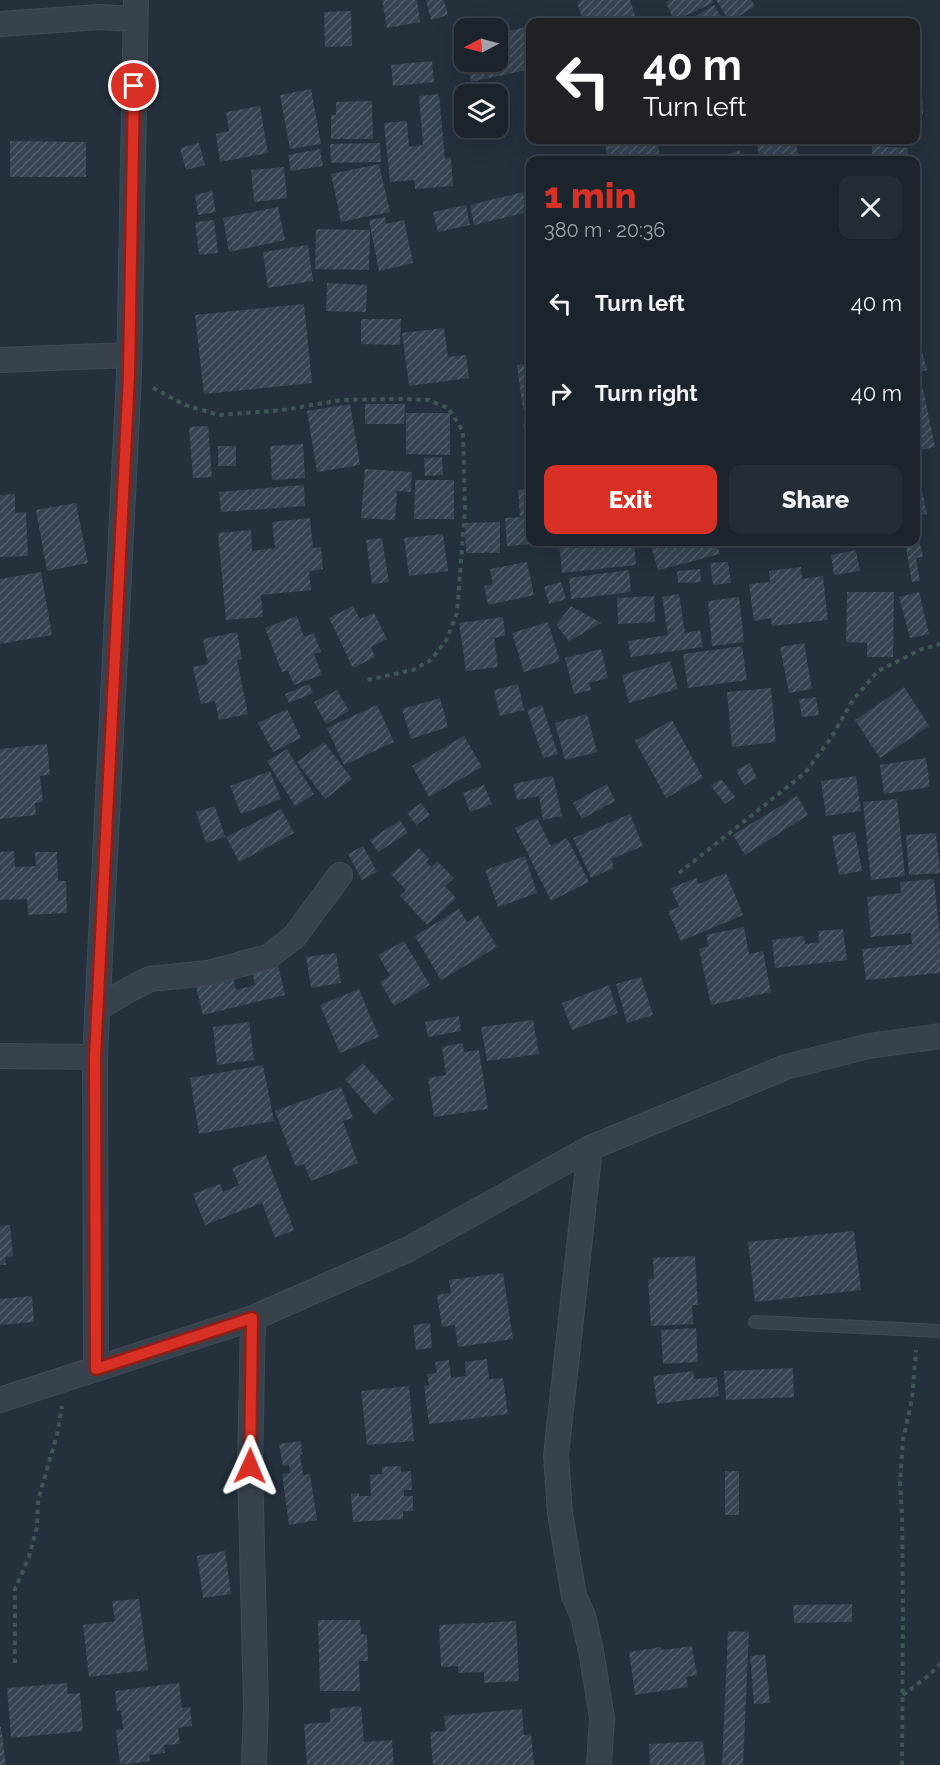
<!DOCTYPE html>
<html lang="en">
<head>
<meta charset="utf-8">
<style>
  body { margin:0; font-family:Raleway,sans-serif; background:#242c35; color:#f1f3f6; height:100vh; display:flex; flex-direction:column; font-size:22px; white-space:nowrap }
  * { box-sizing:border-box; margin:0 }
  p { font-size:20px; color:#a0a4aa }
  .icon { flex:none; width:33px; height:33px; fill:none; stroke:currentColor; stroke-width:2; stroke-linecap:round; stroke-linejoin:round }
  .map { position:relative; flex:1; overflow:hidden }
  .panel { position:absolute; left:526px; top:156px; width:394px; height:390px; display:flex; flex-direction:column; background:#1b242d; border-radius:12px; box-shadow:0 6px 24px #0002,0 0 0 2px #394149 }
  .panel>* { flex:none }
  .top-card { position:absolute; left:526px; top:18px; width:394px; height:126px; border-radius:12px; box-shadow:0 6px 24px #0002,0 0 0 2px #394149; background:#202124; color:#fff; overflow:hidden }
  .needle { width:39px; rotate:264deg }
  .controls { position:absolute; left:454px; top:18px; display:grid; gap:12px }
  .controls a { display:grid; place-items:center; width:54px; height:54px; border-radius:12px; background:#1b242d; box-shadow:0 6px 24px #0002,0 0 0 2px #394149; font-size:30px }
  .pin { position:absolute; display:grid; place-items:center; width:51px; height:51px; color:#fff; margin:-26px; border:3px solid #fff; border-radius:50%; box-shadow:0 2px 6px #0007 }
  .me { position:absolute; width:66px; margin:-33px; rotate:1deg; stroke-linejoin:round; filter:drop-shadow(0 0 4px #0008) }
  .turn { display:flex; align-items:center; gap:21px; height:126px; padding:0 18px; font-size:27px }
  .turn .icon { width:78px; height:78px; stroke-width:2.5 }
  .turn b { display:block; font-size:42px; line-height:51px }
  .round { display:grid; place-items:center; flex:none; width:63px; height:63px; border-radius:12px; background:#242c35 }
  .overview { display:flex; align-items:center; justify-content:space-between; height:102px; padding:0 18px }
  h1 { font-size:36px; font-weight:800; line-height:45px; color:#d93025 }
  .action { display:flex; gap:12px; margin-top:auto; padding:12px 18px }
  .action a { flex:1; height:69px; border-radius:12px; background:#d93025; color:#fff; font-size:24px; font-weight:800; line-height:69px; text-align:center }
  .action a+a { background:#242c35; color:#f1f3f6 }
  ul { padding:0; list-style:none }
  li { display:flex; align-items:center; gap:18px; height:90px; padding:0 18px }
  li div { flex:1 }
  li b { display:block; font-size:22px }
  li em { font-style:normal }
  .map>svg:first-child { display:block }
</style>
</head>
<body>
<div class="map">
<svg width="940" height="1765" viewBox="0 0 940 1765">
  <defs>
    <pattern id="building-hatch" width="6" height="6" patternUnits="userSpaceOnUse" patternTransform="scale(1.5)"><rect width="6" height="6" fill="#364452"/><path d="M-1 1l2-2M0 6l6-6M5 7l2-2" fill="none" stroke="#515d69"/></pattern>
  </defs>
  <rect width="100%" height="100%" fill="#24303c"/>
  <g fill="url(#building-hatch)">
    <polygon points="382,0 417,0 420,22 387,28"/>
    <polygon points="426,0 444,0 448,15 431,20"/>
    <polygon points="582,0 630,0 637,22 583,22 577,2"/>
    <polygon points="669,0 712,0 713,3 674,21 666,2"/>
    <polygon points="716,0 751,0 755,6 730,22"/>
    <polygon points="714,5 724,22 692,22 691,19"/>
    <polygon points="351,11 352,46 325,47 324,12"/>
    <polygon points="531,26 531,69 471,82 467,62 498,62 498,33"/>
    <polygon points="432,61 434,82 393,86 391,65"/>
    <polygon points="921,74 923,114 916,115 916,75"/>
    <polygon points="311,89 321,144 290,149 280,95"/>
    <polygon points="439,94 445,159 451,158 453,186 415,189 414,180 390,182 384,123 407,121 409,147 423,145 419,96"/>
    <polygon points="372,101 373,139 331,139 331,115 336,115 336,102"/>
    <polygon points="260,106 268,153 220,162 216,134 229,131 226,112"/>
    <polygon points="604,140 657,140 660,157 640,160 608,160"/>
    <polygon points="781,140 796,140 799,160 759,160 757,143"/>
    <polygon points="10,141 86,142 86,177 10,177"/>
    <polygon points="199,143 205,165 186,170 180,148"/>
    <polygon points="380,143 381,162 331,163 330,144"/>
    <polygon points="872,146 908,148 907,160 872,160"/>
    <polygon points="320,149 323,166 291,171 288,155"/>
    <polygon points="739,150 743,160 715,160"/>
    <polygon points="379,164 390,212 341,222 331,174"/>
    <polygon points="284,167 287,198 254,202 251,170"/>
    <polygon points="212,191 216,212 198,215 195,195"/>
    <polygon points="523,192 528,212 474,225 470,205"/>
    <polygon points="466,205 470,225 438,232 433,212"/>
    <polygon points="278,207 285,240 229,252 223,218"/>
    <polygon points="385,217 386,224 404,220 413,263 379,271 369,220"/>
    <polygon points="214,220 218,253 199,255 195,222"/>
    <polygon points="316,229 370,230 369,270 315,269"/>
    <polygon points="308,245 313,281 268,288 263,252"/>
    <polygon points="327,283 367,285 366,312 326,311"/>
    <polygon points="304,304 312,383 204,394 195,315"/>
    <polygon points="361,319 401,319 400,345 361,344"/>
    <polygon points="444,328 448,357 466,355 469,378 409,386 402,333"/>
    <polygon points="916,328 927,370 916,373"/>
    <polygon points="531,363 531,408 523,409 517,365"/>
    <polygon points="923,389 935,447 916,451 916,390"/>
    <polygon points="350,404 360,465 317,472 307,411"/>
    <polygon points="365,404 405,404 404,424 365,424"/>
    <polygon points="406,413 450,413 450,455 406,454"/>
    <polygon points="531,423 531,456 528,456 523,424"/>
    <polygon points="208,426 212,477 193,478 189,427"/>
    <polygon points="303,444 305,478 272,480 270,446"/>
    <rect x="218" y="446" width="18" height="20"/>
    <polygon points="442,457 443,475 425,476 424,458"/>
    <polygon points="916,463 927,514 916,515"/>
    <polygon points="365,469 412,472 411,492 397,491 395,520 361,518"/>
    <polygon points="415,480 454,480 454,519 414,519"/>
    <polygon points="304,485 305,506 221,512 219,492"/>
    <polygon points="531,489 531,542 544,542 544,543 507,546 505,518 520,517 518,490"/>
    <polygon points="15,494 15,513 26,512 28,556 0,557 0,495"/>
    <polygon points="76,503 88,563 47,571 36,510"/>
    <polygon points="310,518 313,548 321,547 323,569 309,571 311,590 261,595 263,617 226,620 218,533 251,530 252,551 275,548 272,522"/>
    <polygon points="500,522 500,553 466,553 465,523"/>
    <polygon points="916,525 923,557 916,558 920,581 912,582 905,542 916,542"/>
    <polygon points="443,534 448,571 409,576 404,538"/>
    <polygon points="382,538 389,582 372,584 366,540"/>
    <polygon points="559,542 634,542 636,565 562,573"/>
    <polygon points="650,542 716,542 720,554 658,570"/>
    <polygon points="856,550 860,571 834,575 831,555"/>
    <polygon points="527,562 534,595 488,605 484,586 493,584 490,569"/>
    <polygon points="728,562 731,583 713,585 710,563"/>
    <polygon points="801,567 802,579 823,576 828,620 772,626 771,618 754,621 749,584 770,582 769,571"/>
    <polygon points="700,569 701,582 678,583 677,571"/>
    <polygon points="629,570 631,592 571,599 569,578"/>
    <polygon points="41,572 52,635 0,644 0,579"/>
    <polygon points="561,582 566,599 549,604 544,587"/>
    <polygon points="847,592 894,592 893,657 867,657 867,643 846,642"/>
    <polygon points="919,592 929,634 910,638 899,597"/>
    <polygon points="679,594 685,633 700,630 703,647 631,657 628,641 668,635 662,597"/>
    <polygon points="654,596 655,622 618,624 617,598"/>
    <polygon points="739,597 744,642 712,646 708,601"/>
    <polygon points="353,606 360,619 374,613 387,639 371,647 375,657 353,668 329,618"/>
    <polygon points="571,606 601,623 569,641 556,625"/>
    <polygon points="297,616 304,637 314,633 321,652 314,654 322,675 294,685 288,670 282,672 265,628"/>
    <polygon points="503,617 505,636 494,638 498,667 466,671 459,623"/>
    <polygon points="548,622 560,661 524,672 512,633"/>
    <polygon points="237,632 242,659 237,660 248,714 219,720 215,701 201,704 193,667 208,664 203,639"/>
    <polygon points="804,643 812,689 789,693 780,647"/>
    <polygon points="742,646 747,680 688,688 683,654"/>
    <polygon points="601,649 608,678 589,683 591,690 574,694 565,658"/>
    <polygon points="670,661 678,689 629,703 622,675"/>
    <polygon points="309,684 313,693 289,703 285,694"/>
    <polygon points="518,684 524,710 500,716 494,690"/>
    <polygon points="904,687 929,726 880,758 855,720"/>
    <polygon points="771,688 776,742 732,747 727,692"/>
    <polygon points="337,690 349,711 326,724 314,702"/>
    <polygon points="816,697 819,715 802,717 799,699"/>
    <polygon points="440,698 448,727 411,739 402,709"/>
    <polygon points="377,705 394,742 344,765 327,728"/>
    <polygon points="542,705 558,754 543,758 527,710"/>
    <polygon points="287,709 301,738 273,752 258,723"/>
    <polygon points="587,714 597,752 565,760 555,723"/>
    <polygon points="672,720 703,778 666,798 635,741"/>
    <polygon points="464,736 482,767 429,797 412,766"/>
    <polygon points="324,742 352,779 325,799 297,762"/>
    <polygon points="47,744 50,775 40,776 43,802 35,803 36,815 0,819 0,749"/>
    <polygon points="287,749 314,794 295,806 267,761"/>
    <polygon points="926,758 930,787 884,794 880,765"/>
    <polygon points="750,763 757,778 744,785 736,770"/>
    <polygon points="270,771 281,799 241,814 230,786"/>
    <polygon points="553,776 562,816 543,820 539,796 517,800 513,784"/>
    <polygon points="856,776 861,811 826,816 821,781"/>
    <polygon points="721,779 735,797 725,804 711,786"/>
    <polygon points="607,784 615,801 582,819 573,803"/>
    <polygon points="484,785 492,804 470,812 463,793"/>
    <polygon points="797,796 808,815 745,855 733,835"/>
    <polygon points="897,799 905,876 871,880 863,802"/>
    <polygon points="421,803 430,815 416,825 407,813"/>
    <polygon points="215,806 225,837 206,843 196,812"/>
    <polygon points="281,809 294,833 239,862 226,837"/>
    <polygon points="630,814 643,846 611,859 614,868 591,878 573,838"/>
    <polygon points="537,818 551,846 567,838 589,882 551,901 515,828"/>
    <polygon points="400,820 408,833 378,852 370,840"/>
    <polygon points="855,832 862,871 839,875 832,836"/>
    <polygon points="936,833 940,873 909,875 906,835"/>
    <polygon points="363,846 377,872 362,880 348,854"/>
    <polygon points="419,848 429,859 426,862 431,867 437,861 454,878 445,886 456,898 427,925 400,896 406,890 391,874"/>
    <polygon points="14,851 15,867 36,866 35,852 57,852 58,881 66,881 67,913 28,915 27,899 0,900 0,852"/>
    <polygon points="525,856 537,893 498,907 485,870"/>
    <polygon points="726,873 743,915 681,941 668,911 679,907 671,888 696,878 699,884"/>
    <polygon points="934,879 940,936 940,973 866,980 862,949 912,944 911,933 871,937 867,897 901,893 900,882"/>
    <polygon points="459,909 467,922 478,915 497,947 441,980 415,936"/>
    <polygon points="744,927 749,954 763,951 771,992 711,1005 699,949 709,946 706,935"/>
    <polygon points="843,929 847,960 775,968 772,940 804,936 805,944 819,942 818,931"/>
    <polygon points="404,941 430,985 394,1006 380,982 390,976 378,955"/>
    <polygon points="336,953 341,983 311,988 306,957"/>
    <polygon points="278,965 285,995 203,1015 195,982 232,973 236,990 255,985 252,971"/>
    <polygon points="641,977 653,1015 627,1023 616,984"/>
    <polygon points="609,985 618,1013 572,1030 562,1003"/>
    <polygon points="359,989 379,1037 340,1053 320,1005"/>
    <polygon points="459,1016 461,1031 428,1037 425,1022"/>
    <polygon points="533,1020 539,1054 487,1061 481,1027"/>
    <polygon points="249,1022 254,1060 217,1065 213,1027"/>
    <polygon points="463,1043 464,1052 479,1050 488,1109 434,1117 428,1078 446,1075 442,1047"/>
    <polygon points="363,1063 394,1099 375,1115 345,1079"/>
    <polygon points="263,1065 274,1121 199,1134 190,1078"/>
    <polygon points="341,1087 353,1118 343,1121 358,1163 311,1181 304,1164 296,1167 275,1111"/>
    <polygon points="266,1155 294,1230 275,1238 262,1203 205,1225 193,1194 220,1184 223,1192 239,1185 232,1168"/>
    <polygon points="10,1225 13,1256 5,1257 6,1265 0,1265 0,1226"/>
    <polygon points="854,1231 861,1290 755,1302 748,1242"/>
    <polygon points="695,1256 698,1305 692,1305 693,1324 651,1326 648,1279 654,1279 653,1258"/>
    <polygon points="503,1273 513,1339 458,1347 455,1325 442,1327 437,1295 451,1293 449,1280"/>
    <polygon points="32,1296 34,1322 0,1325 0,1299"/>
    <polygon points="430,1323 432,1348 416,1350 413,1325"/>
    <polygon points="696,1328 698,1362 663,1364 661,1330"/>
    <polygon points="487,1359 489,1379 503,1378 508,1414 429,1424 424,1386 429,1385 427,1374 437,1373 435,1362 449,1360 451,1378 466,1376 465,1362"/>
    <polygon points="793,1368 794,1397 726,1400 724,1371"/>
    <polygon points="693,1371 694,1379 717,1377 719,1396 657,1404 653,1376"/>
    <polygon points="409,1386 414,1441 367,1445 361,1391"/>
    <polygon points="301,1441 302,1454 300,1454 303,1475 310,1474 317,1520 289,1525 282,1474 290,1473 289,1465 283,1466 279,1444"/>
    <polygon points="401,1466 401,1472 411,1471 412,1490 404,1490 404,1496 413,1496 413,1511 403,1511 403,1519 353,1522 351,1494 359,1493 359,1496 371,1496 370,1475 382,1474 382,1467"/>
    <rect x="725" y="1471" width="14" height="44"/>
    <polygon points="225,1551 231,1594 203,1598 197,1556"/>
    <polygon points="139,1599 148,1670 89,1677 83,1625 115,1621 112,1601"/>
    <polygon points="852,1604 852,1622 794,1623 793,1605"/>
    <polygon points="318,1620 360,1620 361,1634 367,1635 368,1661 359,1661 360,1691 320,1691"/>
    <polygon points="516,1621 519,1681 484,1683 484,1672 458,1673 458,1666 441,1667 439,1625"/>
    <polygon points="728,1631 749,1632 743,1765 722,1765"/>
    <polygon points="692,1646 697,1675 686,1677 688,1687 635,1695 629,1652 661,1647 662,1650"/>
    <polygon points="765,1654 770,1703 754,1704 750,1656"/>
    <polygon points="67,1683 68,1694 80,1693 83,1731 11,1738 7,1688"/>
    <polygon points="179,1683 182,1708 190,1707 192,1726 178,1728 180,1744 164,1745 165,1753 149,1755 150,1761 120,1765 116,1730 123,1729 121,1711 117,1711 115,1691"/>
    <polygon points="361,1706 364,1742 392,1740 394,1765 307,1765 304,1724 330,1722 330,1709"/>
    <polygon points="522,1709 524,1735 531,1734 534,1765 433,1765 430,1732 446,1731 444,1716"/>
    <polygon points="0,1727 1,1727 6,1765 0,1765"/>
    <polygon points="703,1741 705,1765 650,1765 649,1744"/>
  </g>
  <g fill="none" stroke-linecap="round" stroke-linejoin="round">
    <g stroke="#414b55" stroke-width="14">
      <polyline id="lane" points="755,1322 940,1331"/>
    </g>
    <g stroke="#414b55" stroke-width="26">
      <g id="street">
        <polyline points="0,24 99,17 135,19"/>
        <polyline points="0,360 129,355"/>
        <polyline points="98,1008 130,989 150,979 208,973 268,957 294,937 340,875"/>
        <polyline points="0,1056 95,1057"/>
        <polyline points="590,1148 556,1455 560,1513 574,1596 583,1616 591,1651 602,1718 599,1765"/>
        <polyline points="253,1318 250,1466 256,1706 254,1765"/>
        <polyline points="96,1369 95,1057 129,375 136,0"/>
        <polyline points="0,1400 253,1318 407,1250 590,1148 786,1067 869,1046 940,1036"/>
      </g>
    </g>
    <g stroke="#3f5555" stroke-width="4" stroke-dasharray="4.5 4.5" stroke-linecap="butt">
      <polyline points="153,388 185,405 219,415 283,410 341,400 403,399 429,400 448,408 463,431 465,509 457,613 447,639 431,660 413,670 363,681"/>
      <polyline points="679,873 805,773 831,738 853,700 878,671 920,650 940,644"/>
      <polyline points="15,1663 15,1589 29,1557 37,1527 38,1500 57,1435 62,1406"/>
      <polyline points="903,1695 928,1676 940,1664"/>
      <polyline points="902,1765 903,1611 902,1514 900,1482 903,1440 912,1399 916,1350"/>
    </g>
    <use href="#lane" stroke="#38424d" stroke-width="12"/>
    <use href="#street" stroke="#38424d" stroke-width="24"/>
  </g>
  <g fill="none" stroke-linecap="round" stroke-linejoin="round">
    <g stroke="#8d1f18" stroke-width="15">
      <polyline id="route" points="134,86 129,375 95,1057 96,1369 252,1318 250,1466"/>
    </g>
    <use href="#route" stroke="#d93025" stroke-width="10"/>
  </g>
</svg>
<div class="controls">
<a><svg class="needle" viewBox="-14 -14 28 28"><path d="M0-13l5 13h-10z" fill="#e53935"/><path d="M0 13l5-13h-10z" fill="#a0a4aa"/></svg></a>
<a><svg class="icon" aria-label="layers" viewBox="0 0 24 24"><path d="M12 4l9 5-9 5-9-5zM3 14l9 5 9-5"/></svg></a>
</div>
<div class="pin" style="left:134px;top:86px;background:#d93025"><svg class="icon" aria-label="arrive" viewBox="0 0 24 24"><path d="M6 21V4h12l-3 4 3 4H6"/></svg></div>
<svg class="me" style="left:250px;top:1466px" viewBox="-20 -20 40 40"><path d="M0-17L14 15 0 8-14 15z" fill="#d93025" stroke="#fff" stroke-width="4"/></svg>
<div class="top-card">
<div class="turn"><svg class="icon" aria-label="left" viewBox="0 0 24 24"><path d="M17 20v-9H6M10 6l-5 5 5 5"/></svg><div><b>40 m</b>Turn left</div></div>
</div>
<section class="panel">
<div class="overview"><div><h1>1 min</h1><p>380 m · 20:36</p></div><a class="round"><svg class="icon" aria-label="close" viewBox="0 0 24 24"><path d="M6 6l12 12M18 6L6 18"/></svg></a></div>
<ul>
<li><svg class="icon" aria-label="left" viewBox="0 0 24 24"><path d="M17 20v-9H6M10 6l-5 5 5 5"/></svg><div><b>Turn left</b></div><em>40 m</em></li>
<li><svg class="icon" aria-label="right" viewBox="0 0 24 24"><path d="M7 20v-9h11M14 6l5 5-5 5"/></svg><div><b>Turn right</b></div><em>40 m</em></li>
</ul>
<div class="action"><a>Exit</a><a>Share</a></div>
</section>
</div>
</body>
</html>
